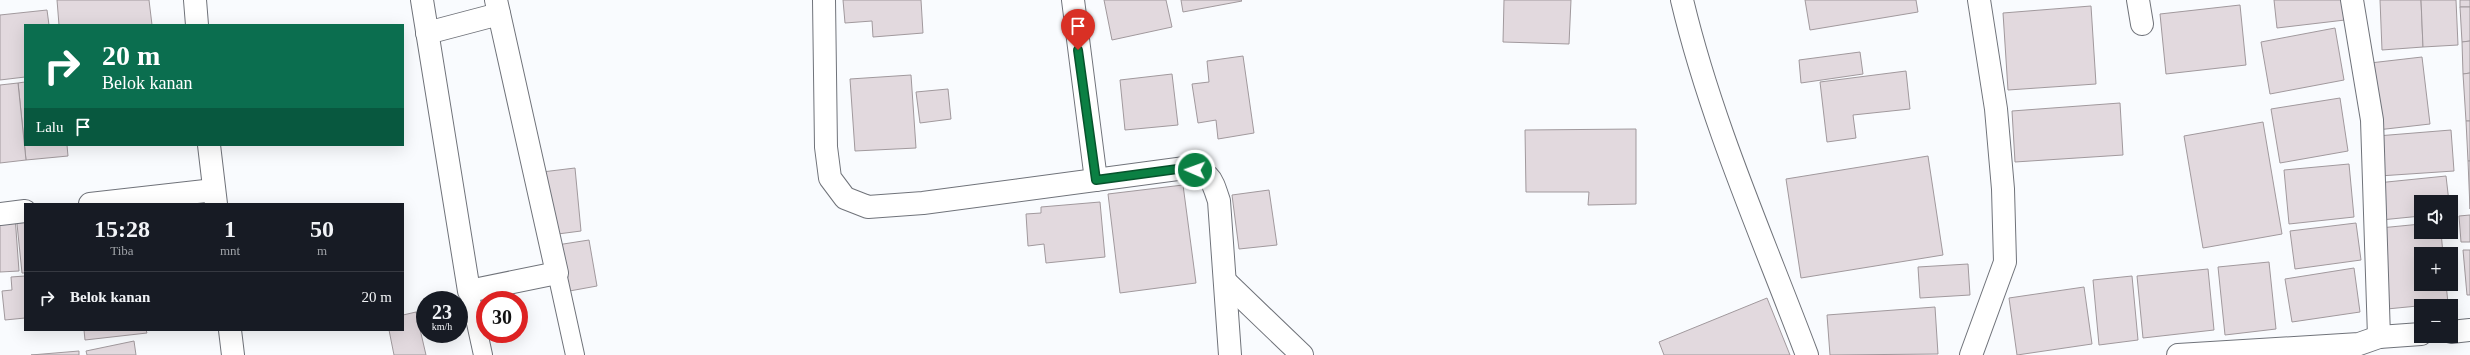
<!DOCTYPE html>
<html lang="id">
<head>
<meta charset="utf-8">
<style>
  body { margin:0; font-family:"Times New Roman",serif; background:#242831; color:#f1f3f6; height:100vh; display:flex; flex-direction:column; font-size:15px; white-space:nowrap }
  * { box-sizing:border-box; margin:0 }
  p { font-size:13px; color:#9ea1a6 }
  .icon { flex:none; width:22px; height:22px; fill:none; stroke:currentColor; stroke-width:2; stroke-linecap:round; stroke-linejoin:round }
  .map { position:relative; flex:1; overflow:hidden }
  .drawer { position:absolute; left:24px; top:203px; width:380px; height:128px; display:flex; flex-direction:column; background:#171b24; border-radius:0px; box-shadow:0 4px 16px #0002 }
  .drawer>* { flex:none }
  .top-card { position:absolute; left:24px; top:24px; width:380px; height:122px; border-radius:0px; box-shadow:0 4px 16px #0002; background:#0b6e4f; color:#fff; overflow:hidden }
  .fabs { position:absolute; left:2414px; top:195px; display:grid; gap:8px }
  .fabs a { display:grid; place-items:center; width:44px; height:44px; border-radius:0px; background:#171b24; box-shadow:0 4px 16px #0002; font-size:20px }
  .speed { position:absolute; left:416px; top:291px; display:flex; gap:8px; font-size:20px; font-weight:700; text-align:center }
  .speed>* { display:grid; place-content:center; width:52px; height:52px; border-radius:50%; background:#171b24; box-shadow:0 4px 16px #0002; line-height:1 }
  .speed small { font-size:10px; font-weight:400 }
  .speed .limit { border:6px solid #d22; background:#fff; color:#111 }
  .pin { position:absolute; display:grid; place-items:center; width:34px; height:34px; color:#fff; margin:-41px -17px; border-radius:50% 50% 50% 0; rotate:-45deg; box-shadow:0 0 4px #0007 }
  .pin .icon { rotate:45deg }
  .me { position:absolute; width:44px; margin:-22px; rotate:272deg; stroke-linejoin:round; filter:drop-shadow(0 0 3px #0008) }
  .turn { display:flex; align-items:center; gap:14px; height:84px; padding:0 12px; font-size:18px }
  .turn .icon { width:52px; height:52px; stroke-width:2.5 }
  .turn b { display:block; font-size:28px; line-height:34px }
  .then { display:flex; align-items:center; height:38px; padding:0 12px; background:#0003; gap:8px; font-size:15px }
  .eta { display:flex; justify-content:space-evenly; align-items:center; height:68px; text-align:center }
  .eta b { font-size:24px; font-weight:700; line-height:28px }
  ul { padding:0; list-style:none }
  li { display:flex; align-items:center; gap:12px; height:52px; padding:0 12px; border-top:1px solid #363941 }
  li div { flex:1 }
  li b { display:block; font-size:15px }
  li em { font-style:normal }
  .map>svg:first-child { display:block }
</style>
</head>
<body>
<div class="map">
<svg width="2470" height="355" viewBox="0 0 2470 355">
  <rect width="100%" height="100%" fill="#f9fbfe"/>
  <g fill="#e2d9de" stroke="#a1999d">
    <polygon points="57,0 149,0 152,25 59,25"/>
    <polygon points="843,0 921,0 923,33 873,37 872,21 845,23"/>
    <polygon points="1104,0 1166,0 1172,27 1112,40"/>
    <polygon points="1181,0 1241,0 1242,1 1183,12"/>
    <polygon points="1504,0 1571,0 1569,44 1503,42"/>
    <polygon points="1805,0 1916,0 1918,12 1810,30"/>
    <polygon points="2274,0 2343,0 2345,20 2277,28"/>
    <polygon points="2380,0 2421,0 2423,47 2382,50"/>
    <polygon points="2421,0 2456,0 2458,45 2423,47"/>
    <rect x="2460" y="0" width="10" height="7"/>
    <polygon points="2240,5 2246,65 2166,74 2160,14"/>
    <polygon points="2091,6 2096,84 2008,90 2003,13"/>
    <polygon points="2460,7 2470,7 2470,41 2462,42"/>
    <polygon points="47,10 49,25 25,25 25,77 0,80 0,15"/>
    <polygon points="2335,28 2344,80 2270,94 2261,42"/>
    <polygon points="2470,41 2470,73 2463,74 2462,42"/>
    <polygon points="1860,52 1863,74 1801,83 1799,60"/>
    <polygon points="1243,56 1254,133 1218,139 1216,120 1198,123 1192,84 1209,82 1207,61"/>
    <polygon points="2422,57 2430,124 2377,130 2370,63"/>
    <polygon points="1906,71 1910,109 1853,115 1856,138 1827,142 1820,82"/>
    <polygon points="2470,73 2470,121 2466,121 2463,74"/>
    <polygon points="1172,74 1178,125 1125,130 1120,80"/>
    <polygon points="911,75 916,148 855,151 850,79"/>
    <polygon points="25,82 25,145 67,145 68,156 26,160 18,83"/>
    <polygon points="18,83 26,160 0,163 0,85"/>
    <polygon points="948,89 951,119 920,123 916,92"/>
    <polygon points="2340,98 2348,151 2280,163 2271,109"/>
    <polygon points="2120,103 2123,155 2015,162 2012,111"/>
    <polygon points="2466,121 2470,121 2470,161 2468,161"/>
    <polygon points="2263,122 2282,234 2203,248 2184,136"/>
    <polygon points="1636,129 1636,204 1588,205 1589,192 1526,192 1525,130"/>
    <polygon points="2451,130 2454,171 2379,176 2377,136"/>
    <polygon points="1928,156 1943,255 1801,278 1786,179"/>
    <polygon points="2468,161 2470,161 2470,209"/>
    <polygon points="2349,164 2354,217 2289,224 2284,170"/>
    <polygon points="575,168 581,231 550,235 542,172"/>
    <polygon points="2446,176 2449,202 2421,202 2421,216 2381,220 2377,183"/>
    <polygon points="1183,185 1196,283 1120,293 1108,194"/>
    <polygon points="1269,190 1277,245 1239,249 1232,195"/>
    <polygon points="1100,202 1105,257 1046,263 1044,244 1028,246 1026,214 1041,213 1041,207"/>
    <polygon points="25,213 25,273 22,273 16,214"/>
    <polygon points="2470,215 2470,242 2461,242 2459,216"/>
    <polygon points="15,216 19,271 0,272 0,217"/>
    <polygon points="2356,223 2361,260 2295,269 2290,231"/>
    <polygon points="2421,224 2421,232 2441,232 2443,254 2421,254 2421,284 2446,284 2448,303 2387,309 2380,228"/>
    <polygon points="589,240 597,286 564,292 557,245"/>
    <polygon points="2463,250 2470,250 2470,295 2467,295"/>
    <polygon points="2269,262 2276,329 2225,335 2218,267"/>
    <polygon points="1968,264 1970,295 1920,298 1918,267"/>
    <polygon points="2354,268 2360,312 2292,322 2285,279"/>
    <polygon points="2208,269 2214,330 2143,338 2137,276"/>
    <polygon points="25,276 25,318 5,320 2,291 12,290 11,277"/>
    <polygon points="2132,276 2138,340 2099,345 2093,280"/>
    <polygon points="2084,287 2092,344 2017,355 2009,298"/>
    <polygon points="1767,298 1790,355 1664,355 1659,342"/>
    <polygon points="1935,307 1938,354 1830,355 1827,315"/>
    <polygon points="416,312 426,355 394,355 389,330 403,330 403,315"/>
    <polygon points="84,330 146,330 147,333 85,340"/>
    <polygon points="134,341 136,355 87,355 86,351"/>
    <polygon points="79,351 79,355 31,355"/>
  </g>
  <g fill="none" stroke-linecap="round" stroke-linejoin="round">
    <g stroke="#70737a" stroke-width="20">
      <g id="service">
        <polyline points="557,273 575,355"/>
        <polyline points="469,291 483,355"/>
      </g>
    </g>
    <g stroke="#70737a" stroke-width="24">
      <g id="minor">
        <polyline points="195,0 197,25"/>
        <polyline points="422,0 469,291 557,273 496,0"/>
        <path d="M824,0L826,147L830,178L845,198L868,207L923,203L1185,168C1211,173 1211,177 1219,201L1230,355"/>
        <polyline points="1073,0 1096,180"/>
        <path d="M1682,0C1711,122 1763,238 1807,355"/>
        <polyline points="2138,0 2142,24"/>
        <polyline points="2352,0 2372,120 2379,337"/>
        <polyline points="427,33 499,14"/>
        <polyline points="209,145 216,204"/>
        <polyline points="90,204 214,190"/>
        <polyline points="0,214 25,211"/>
        <polyline points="1225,281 1302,355"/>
        <polyline points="230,330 233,355"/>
        <polyline points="2451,332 2470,330"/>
        <polyline points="1971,355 2005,262 2003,189 1996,109 1979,0"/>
        <polyline points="2178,355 2359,344 2379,337 2421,334"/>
      </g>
    </g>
    <use href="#service" stroke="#fff" stroke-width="18"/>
    <use href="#minor" stroke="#fff" stroke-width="22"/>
  </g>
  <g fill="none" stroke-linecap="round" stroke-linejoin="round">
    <g stroke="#07532c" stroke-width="10">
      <polyline id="route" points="1078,50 1096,180 1185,168 1195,170"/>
    </g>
    <use href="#route" stroke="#0b8043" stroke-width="7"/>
  </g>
</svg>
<div class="fabs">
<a><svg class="icon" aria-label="sound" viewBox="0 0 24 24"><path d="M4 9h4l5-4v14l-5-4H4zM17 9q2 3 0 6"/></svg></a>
<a>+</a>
<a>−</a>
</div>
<div class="speed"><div>23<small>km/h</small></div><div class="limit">30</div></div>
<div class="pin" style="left:1078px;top:50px;background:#d93025"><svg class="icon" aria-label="arrive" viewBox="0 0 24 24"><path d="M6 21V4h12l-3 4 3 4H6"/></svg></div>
<svg class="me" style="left:1195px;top:170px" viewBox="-20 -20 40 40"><circle r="17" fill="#0b8043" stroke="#fff" stroke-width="3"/><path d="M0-11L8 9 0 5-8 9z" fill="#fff"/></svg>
<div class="top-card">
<div class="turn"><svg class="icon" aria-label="right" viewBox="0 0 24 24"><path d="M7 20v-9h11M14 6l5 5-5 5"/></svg><div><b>20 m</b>Belok kanan</div></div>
<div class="then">Lalu<svg class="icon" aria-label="arrive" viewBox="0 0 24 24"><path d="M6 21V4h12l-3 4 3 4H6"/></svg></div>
</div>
<section class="drawer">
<div class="eta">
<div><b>15:28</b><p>Tiba</p></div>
<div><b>1</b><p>mnt</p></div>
<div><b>50</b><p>m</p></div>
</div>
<ul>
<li><svg class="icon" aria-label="right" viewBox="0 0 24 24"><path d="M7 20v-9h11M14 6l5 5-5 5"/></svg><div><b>Belok kanan</b></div><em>20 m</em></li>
</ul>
</section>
</div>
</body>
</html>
